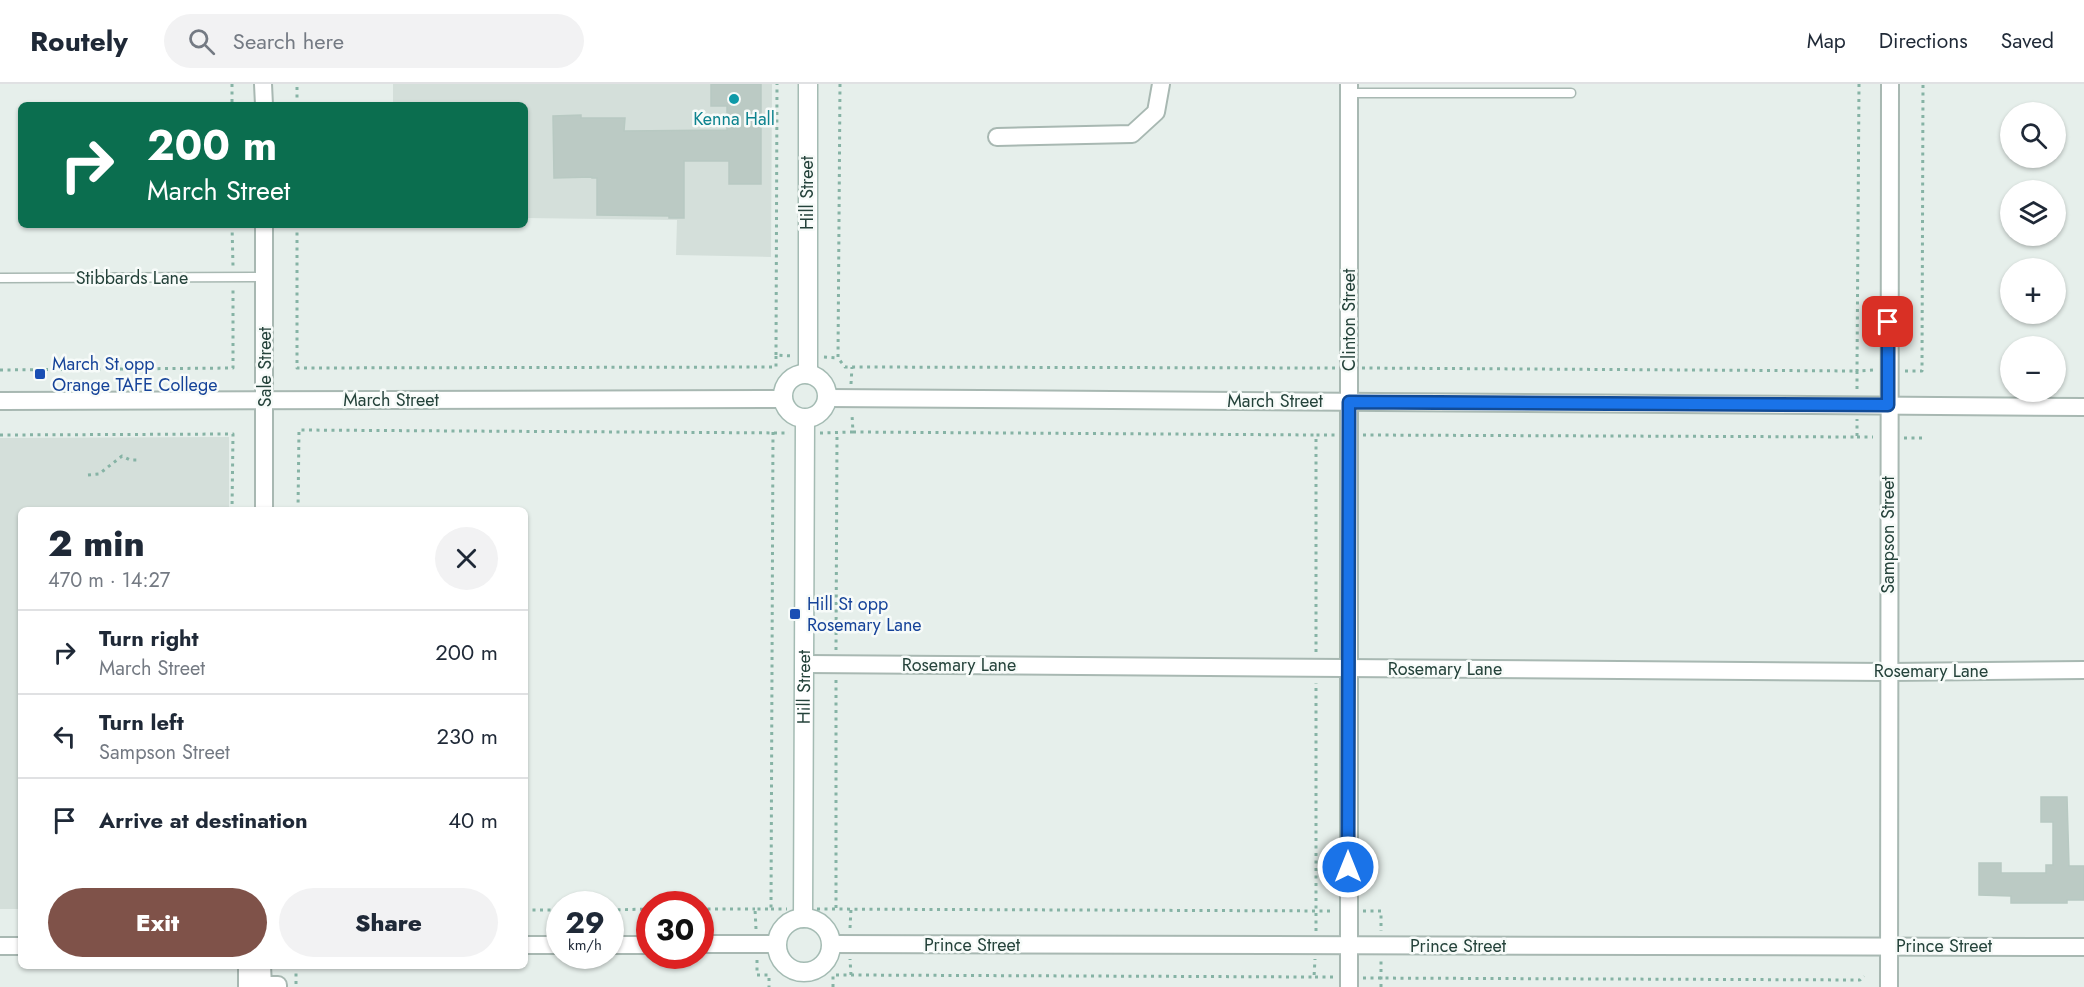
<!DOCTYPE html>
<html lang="en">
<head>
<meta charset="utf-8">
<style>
  body { margin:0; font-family:Jost,sans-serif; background:#f2f2f3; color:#1f2937; height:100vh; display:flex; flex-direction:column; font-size:22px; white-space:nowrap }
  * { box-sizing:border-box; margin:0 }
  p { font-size:20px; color:#747a83 }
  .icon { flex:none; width:33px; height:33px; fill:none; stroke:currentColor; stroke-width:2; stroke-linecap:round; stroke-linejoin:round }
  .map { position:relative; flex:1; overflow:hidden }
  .panel { position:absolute; left:18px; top:423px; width:510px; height:462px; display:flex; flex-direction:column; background:#fff; border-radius:9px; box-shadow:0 2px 4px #0004 }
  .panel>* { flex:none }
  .guide { position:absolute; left:18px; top:18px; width:510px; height:126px; border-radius:9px; box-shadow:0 2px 4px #0004; background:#0b6e4f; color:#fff; overflow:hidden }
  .fabs { position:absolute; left:2000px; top:18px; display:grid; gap:12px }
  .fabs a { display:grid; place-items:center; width:66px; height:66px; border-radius:50%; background:#fff; box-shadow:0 2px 4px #0004; font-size:30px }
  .speed { position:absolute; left:546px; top:807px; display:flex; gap:12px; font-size:30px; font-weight:700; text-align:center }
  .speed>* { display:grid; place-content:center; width:78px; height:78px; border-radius:50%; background:#fff; box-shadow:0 2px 4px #0004; line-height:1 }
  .speed small { font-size:15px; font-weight:400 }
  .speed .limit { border:9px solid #d22; background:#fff; color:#111 }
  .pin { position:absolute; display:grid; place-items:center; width:51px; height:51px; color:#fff; margin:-26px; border-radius:12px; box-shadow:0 3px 9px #0006 }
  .me { position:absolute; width:66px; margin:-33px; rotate:0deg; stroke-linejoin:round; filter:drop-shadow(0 0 4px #0008) }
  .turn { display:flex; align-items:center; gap:21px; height:126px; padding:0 30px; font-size:27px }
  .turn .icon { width:78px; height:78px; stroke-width:2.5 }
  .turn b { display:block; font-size:42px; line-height:51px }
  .round { display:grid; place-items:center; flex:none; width:63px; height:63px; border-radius:32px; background:#f2f2f3 }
  .overview { display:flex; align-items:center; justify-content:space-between; height:102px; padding:0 30px }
  h1 { font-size:36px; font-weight:800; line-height:45px }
  .cta { display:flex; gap:12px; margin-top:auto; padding:12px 30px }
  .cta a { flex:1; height:69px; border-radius:36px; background:#7f5249; color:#fff; font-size:24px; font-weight:800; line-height:69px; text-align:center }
  .cta a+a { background:#f2f2f3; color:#1f2937 }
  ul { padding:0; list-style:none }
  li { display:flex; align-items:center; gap:18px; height:84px; padding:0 30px; border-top:2px solid #e0e1e3 }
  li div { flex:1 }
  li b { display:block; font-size:22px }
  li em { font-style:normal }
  header { display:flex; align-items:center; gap:36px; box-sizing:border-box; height:84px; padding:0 30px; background:#fff; border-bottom:2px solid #e0e1e3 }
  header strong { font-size:28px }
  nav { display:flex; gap:33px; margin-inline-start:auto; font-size:21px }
  .search { width:420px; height:54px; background:#f2f2f3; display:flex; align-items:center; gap:15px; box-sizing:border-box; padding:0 21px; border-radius:33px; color:#747a83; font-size:22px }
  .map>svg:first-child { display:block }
</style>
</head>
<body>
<header>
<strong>Routely</strong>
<div class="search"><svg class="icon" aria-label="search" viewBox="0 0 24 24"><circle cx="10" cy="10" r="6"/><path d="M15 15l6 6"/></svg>Search here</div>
<nav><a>Map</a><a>Directions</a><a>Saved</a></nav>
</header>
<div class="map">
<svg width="2084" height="903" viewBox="0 0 2084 903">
  <rect width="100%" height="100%" fill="#e6efeb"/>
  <g fill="#d4dfda">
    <polygon points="393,0 772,0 771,173 676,171 677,136 525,134 525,21 393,21"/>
    <polygon points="229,353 229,426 21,426 21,825 0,825 0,354"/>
  </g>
  <g fill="#bbcac4" stroke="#b8c9c2" stroke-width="1.5">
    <polygon points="711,0 761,0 761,100 729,100 729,77 684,77 684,134 669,134 669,132 597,131 597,94 592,94 592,93 554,94 553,32 581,31 581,34 625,34 624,47 727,46 727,22 711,22"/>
    <polygon points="2041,713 2067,713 2069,782 2084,782 2084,816 2067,816 2067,819 2011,819 2011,812 1979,811 1979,779 2001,779 2001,789 2046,789 2046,781 2053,781 2053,738 2041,738"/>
  </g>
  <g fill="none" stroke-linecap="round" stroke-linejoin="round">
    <g stroke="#a8b8b2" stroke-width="11">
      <g id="service">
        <polyline points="1349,9 1571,9"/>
        <polyline points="0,194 264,193"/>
      </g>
    </g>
    <g stroke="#a8b8b2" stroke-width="20">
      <g id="minor">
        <polyline points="263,0 264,21"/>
        <polyline points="1349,0 1349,903"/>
        <polyline points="997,53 1132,50 1156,28 1161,0"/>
        <polyline points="264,141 264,426"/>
        <polyline points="827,314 2084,323"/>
        <polyline points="0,317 782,315"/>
        <polyline points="806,580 1889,588 2084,586"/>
        <polyline points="700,860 776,860"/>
        <polyline points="831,860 2084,863"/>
        <polyline points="525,861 560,861"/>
        <polyline points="610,861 650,861"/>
        <polyline points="0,862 21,862"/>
        <polyline points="262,882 263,901"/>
        <polyline points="247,901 278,901 278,903"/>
        <polyline points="247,903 247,882"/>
        <polyline points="1889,903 1890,0"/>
      </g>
    </g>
    <g stroke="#a4bbb3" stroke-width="21">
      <g id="secondary">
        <polyline points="808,0 808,290"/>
        <circle cx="805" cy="312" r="22"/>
        <circle cx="804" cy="861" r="27"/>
        <path id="s1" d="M803,834L805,335"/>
      </g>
    </g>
    <g stroke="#86b3a5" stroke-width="3" stroke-dasharray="3 4.5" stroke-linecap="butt">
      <polyline points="232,0 232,21"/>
      <polyline points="840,0 838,274 845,283 1335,284"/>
      <polyline points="1859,0 1857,287 1875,286"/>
      <polyline points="297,21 297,0"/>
      <polyline points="232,141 233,182"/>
      <polyline points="297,141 297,284 776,283 776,271 793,272"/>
      <polyline points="776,271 777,0"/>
      <polyline points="824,273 838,274"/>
      <polyline points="1362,284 1857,287 1857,307"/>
      <polyline points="0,286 233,284 233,203"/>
      <polyline points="1905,287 1922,287 1923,0"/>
      <polyline points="851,300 852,283"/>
      <polyline points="853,348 1316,351"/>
      <polyline points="820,349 853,348 852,331"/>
      <polyline points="0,351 233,350 232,426"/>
      <polyline points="1363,351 1857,353 1857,335"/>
      <polyline points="1857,353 1873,353"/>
      <polyline points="1904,354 1923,354"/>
      <polyline points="88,391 99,390 122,372 130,376 138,376"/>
      <polyline points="298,426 299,346 789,349"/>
      <polyline points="836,566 837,349"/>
      <polyline points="1316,568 1316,351 1335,351"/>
      <polyline points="836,596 836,825"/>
      <polyline points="700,825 755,825"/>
      <polyline points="771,825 787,825"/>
      <polyline points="817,825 1333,827"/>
      <polyline points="525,826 560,826"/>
      <polyline points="610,826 650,825"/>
      <polyline points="1363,827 1381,827 1381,847"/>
      <polyline points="850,844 851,825"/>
      <polyline points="756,845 755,825 771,825 773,345"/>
      <polyline points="1316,847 1316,599"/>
      <polyline points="757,876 757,891 769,891 769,903"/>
      <polyline points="296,882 296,903"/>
      <polyline points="851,891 1314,893 1315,875"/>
      <polyline points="1315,893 1336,893"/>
      <polyline points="1363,894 1860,896 1864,892"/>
      <polyline points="833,903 833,891 851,891 850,875"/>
      <polyline points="1381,903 1381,875"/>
    </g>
    <use href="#service" stroke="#fff" stroke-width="8"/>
    <use href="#minor" stroke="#fff" stroke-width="16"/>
    <use href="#secondary" stroke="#fff" stroke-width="18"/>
  </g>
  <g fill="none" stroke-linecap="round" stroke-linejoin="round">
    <g stroke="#114b97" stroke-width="15">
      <polyline id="route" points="1348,783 1349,318 1888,321 1888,238"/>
    </g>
    <use href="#route" stroke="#1a73e8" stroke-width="10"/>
  </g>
  <circle fill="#0f9aa8" stroke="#f7fbf9" stroke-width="2" cx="734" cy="15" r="6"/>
  <g fill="#1a4fb4" stroke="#f7fbf9" stroke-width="2">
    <rect x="34" y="284" width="12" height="12" rx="3"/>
    <rect x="789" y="524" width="12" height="12" rx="3"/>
  </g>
  <g text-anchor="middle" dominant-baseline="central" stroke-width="5" stroke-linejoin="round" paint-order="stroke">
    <g font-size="18" fill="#0d838f" stroke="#f7fbf9">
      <text x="734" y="35">Kenna Hall</text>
    </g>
    <g font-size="18" fill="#24423a" stroke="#f7fbf9">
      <text transform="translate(807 109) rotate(-90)">Hill Street</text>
      <text x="132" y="194">Stibbards Lane</text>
      <text transform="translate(1349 236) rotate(-90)">Clinton Street</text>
      <text transform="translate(265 283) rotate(-90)">Sale Street</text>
      <text x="391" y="316">March Street</text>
      <text x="1275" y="317">March Street</text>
      <text transform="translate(1888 451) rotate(-90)">Sampson Street</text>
      <text x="959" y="581">Rosemary Lane</text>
      <text x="1445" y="585">Rosemary Lane</text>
      <text x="1931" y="587">Rosemary Lane</text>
      <text stroke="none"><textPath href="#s1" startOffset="231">Hill Street</textPath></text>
      <text x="972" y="861">Prince Street</text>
      <text x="1458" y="862">Prince Street</text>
      <text x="1944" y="862">Prince Street</text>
    </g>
    <g font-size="18" fill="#164399" stroke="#f7fbf9" text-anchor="start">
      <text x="52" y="280">March St opp<tspan x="52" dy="21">Orange TAFE College</tspan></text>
      <text x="807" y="520">Hill St opp<tspan x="807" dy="21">Rosemary Lane</tspan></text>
    </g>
  </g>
</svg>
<div class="fabs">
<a><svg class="icon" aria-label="search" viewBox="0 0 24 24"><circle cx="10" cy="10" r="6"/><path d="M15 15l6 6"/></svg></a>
<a><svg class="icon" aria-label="layers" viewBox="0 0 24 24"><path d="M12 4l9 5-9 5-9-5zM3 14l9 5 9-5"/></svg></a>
<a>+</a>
<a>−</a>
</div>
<div class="speed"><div>29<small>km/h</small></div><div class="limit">30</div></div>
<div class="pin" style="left:1888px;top:238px;background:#d93025"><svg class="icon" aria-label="arrive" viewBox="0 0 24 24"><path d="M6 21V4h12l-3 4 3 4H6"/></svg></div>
<svg class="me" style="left:1348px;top:783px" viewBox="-20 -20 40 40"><circle r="17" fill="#1a73e8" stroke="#fff" stroke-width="3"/><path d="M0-11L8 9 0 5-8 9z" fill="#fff"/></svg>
<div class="guide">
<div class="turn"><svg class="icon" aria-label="right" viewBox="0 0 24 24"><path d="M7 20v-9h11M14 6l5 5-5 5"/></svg><div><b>200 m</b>March Street</div></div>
</div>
<section class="panel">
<div class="overview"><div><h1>2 min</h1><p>470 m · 14:27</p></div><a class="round"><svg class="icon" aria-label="close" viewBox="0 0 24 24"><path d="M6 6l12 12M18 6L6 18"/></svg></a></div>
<ul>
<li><svg class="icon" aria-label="right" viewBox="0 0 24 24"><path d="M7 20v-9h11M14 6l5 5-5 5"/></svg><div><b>Turn right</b><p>March Street</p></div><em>200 m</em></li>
<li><svg class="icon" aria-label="left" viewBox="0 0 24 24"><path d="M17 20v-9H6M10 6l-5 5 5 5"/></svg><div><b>Turn left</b><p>Sampson Street</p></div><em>230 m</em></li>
<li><svg class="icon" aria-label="arrive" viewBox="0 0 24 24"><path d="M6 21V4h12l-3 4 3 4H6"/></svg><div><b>Arrive at destination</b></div><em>40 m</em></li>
</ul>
<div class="cta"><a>Exit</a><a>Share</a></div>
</section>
</div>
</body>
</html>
